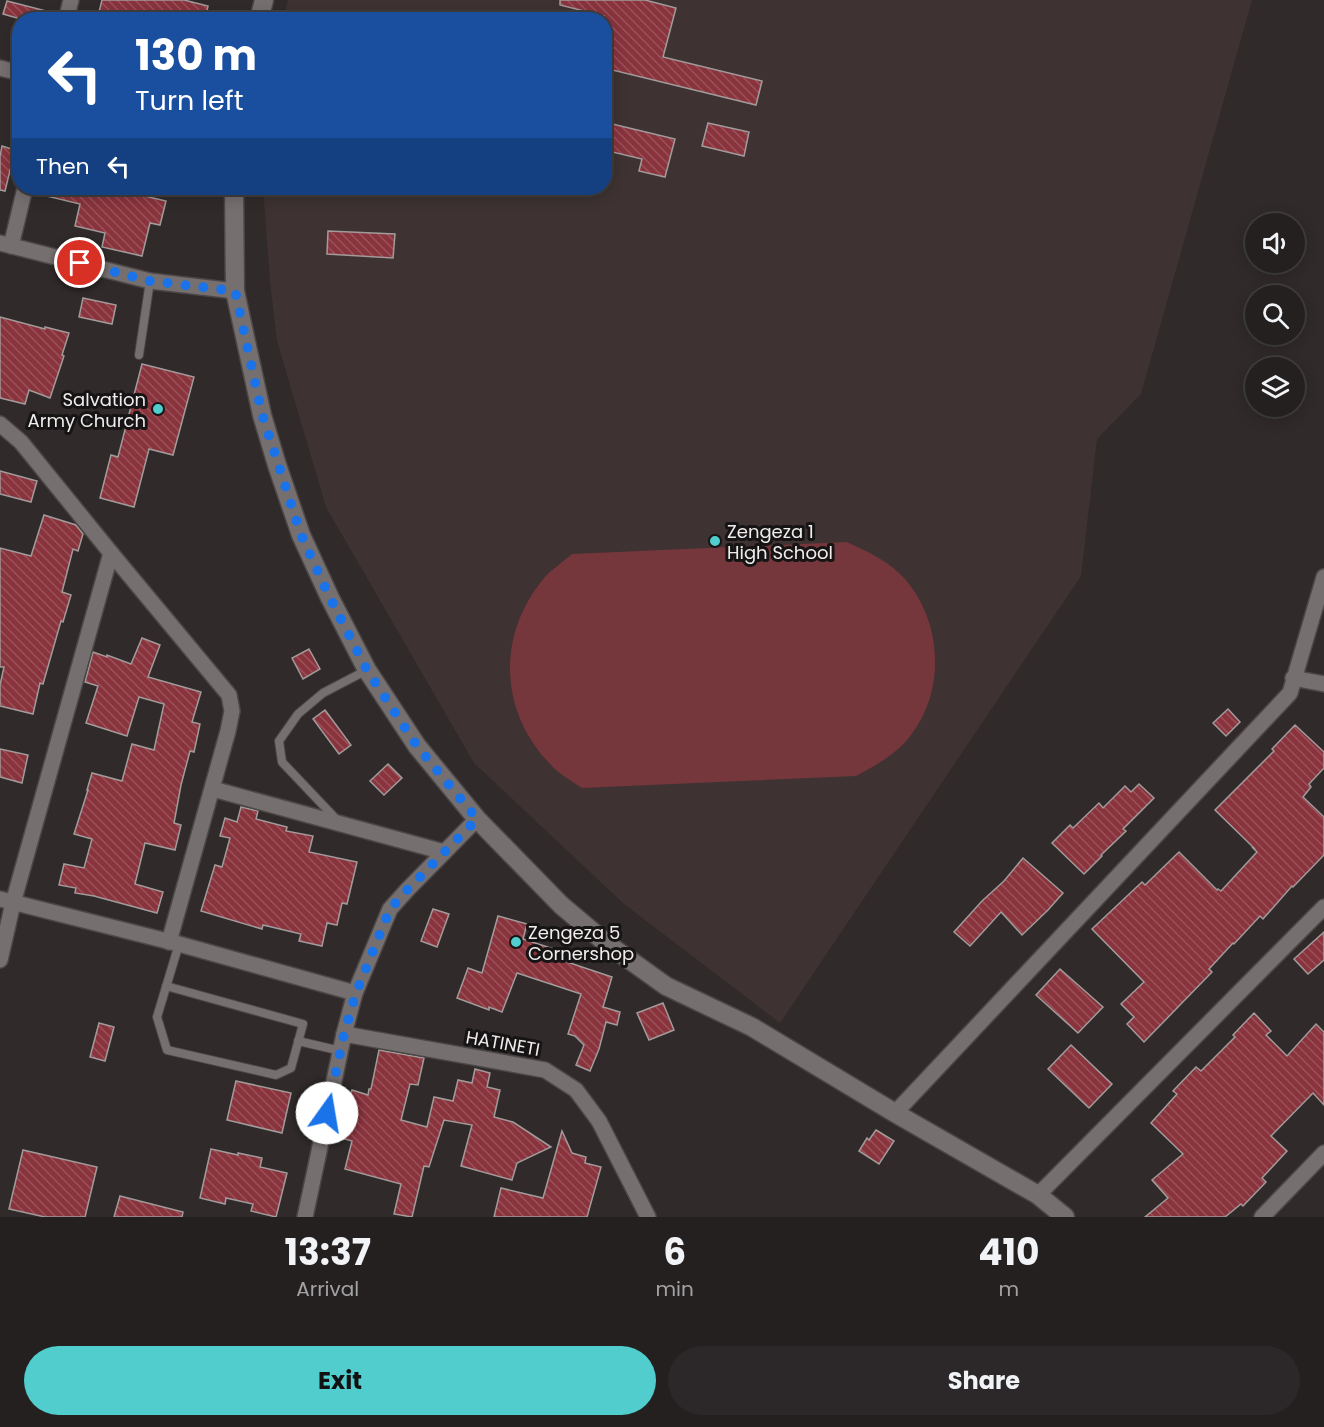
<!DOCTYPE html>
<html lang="en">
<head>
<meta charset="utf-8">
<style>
  body { margin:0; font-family:Poppins,sans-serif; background:#2c2829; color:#f1f3f6; height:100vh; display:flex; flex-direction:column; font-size:22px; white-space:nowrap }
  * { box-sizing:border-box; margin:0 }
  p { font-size:20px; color:#a3a3a5 }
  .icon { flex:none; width:33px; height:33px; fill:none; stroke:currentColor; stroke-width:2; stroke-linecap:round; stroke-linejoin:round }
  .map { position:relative; height:1217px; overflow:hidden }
  .panel { display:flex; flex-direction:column; background:#242020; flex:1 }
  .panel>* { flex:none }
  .guide { position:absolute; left:12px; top:12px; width:600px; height:183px; border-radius:24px; box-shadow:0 3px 15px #0003,0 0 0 2px #413e3e; background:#1a4fa0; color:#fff; overflow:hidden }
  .buttons { position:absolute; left:1245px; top:213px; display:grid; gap:12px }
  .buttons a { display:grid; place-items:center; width:60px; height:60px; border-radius:50%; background:#242020; box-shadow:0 3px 15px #0003,0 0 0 2px #413e3e; font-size:30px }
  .pin { position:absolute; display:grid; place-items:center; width:51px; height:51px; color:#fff; margin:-26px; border:3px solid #fff; border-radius:50%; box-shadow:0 2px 6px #0007 }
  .me { position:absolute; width:66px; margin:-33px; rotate:13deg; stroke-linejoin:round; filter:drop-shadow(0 0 4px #0008) }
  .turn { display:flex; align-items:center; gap:21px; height:126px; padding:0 24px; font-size:27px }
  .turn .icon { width:78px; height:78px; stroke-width:2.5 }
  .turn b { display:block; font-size:42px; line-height:51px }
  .then { display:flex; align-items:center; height:57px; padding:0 24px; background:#0003; gap:12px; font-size:22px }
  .eta { display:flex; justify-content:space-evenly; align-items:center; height:102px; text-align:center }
  .eta b { font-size:36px; font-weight:700; line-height:42px }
  .primary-button { display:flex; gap:12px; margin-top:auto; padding:12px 24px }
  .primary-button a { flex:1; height:69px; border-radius:36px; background:#52cdce; color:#111; font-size:24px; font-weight:700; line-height:69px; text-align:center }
  .primary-button a+a { background:#2c2829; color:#f1f3f6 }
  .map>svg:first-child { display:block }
</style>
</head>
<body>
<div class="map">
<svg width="1324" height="1217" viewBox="0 0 1324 1217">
  <defs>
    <pattern id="building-back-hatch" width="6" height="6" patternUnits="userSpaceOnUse" patternTransform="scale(1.5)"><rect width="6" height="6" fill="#89333d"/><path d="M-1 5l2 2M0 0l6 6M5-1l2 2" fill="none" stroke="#9a5159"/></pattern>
  </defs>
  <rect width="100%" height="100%" fill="#302a2a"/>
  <polygon fill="#3e3232" points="288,0 1252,0 1141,394 1097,439 1081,576 780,1023 624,904 474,763 326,507 277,341 270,281 263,188 604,188 604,20 283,19"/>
  <path fill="#75373c" d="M847,542C868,552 889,561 905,579C942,622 946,689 911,735C897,754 876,765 856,776L582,788C572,781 560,775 552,766C499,713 496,636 544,578C552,569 563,562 572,554Z"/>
  <g fill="url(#building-back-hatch)" stroke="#a29b9b" stroke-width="1.5">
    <polygon points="102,0 184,0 208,6 205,20 97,20"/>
    <polygon points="560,0 645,0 676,8 663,57 762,81 756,105 604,68 604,16 560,5"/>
    <polygon points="7,1 58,14 56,20 24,20 3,14"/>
    <polygon points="604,122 675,139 665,177 639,171 642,159 604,150"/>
    <polygon points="708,123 749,132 744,156 702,146"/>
    <polygon points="2,146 15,150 5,191 0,190 0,156"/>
    <polygon points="34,188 111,188 166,201 160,225 150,223 142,256 102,247 105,233 75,226 80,204 34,193"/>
    <polygon points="328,231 395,234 393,258 327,254"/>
    <polygon points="83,298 116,305 112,324 79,317"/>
    <polygon points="0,317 45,329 45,327 69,333 62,355 64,356 50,398 29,390 25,404 0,398"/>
    <polygon points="142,364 194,377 173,455 149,449 134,507 100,498 111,455 118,457"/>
    <polygon points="0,471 37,481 31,502 0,494"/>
    <polygon points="44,515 76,525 83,534 78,551 73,549 62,592 71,595 63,622 61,621 43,684 40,683 33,714 0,706 0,685 4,667 0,667 0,548 31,556"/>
    <polygon points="142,638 160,645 148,677 201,692 192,722 200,724 194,752 190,751 181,785 174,823 181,825 175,850 145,843 135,884 163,892 157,913 94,896 75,893 76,888 59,885 64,864 84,868 92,839 74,834 88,790 87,790 92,773 122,781 132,744 154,750 164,704 139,697 127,736 86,723 98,686 85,682 93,652 107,657 107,655 131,664"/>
    <polygon points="309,649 320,669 303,679 292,658"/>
    <polygon points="1228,709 1240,722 1226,736 1213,723"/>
    <polygon points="325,710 351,745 339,754 313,719"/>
    <polygon points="1295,725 1324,752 1324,768 1309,784 1311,787 1303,797 1324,817 1324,855 1293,887 1292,886 1263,919 1260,916 1234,944 1233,943 1209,969 1212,972 1144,1042 1127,1024 1134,1017 1121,1004 1144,982 1092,929 1142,882 1145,885 1179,852 1217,890 1218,889 1221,891 1257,852 1253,848 1254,848 1215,810 1274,751 1272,749"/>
    <polygon points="0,749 28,755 22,783 0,777"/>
    <polygon points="388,764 402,778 384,795 370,781"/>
    <polygon points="1139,784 1154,798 1123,829 1126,831 1101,855 1102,856 1084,874 1052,843 1070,825 1073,828 1099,803 1103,808 1125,786 1131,792"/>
    <polygon points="241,807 258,811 256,819 287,827 286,831 313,836 309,852 357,862 347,904 342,903 337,925 327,923 322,946 299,941 301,934 263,925 262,929 201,911 215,865 222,867 230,838 220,836 225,818 237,822"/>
    <polygon points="1023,858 1063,893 1048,910 1022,935 1001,912 970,946 954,932 982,901 1004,881"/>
    <polygon points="433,909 449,914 437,947 421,941"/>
    <polygon points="498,916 527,924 523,939 569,954 567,962 612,977 603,1007 620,1012 617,1025 606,1022 599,1049 590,1071 576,1065 584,1045 575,1036 568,1034 581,994 517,973 502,1012 489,1007 489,1010 457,998 468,968 482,973"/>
    <polygon points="1324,932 1324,960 1308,974 1294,959"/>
    <polygon points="1060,969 1103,1007 1078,1033 1036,995"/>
    <polygon points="663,1003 674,1030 649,1040 637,1013"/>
    <polygon points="1254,1013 1271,1031 1266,1035 1287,1056 1316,1024 1324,1032 1324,1105 1313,1093 1271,1136 1287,1151 1262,1178 1266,1182 1243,1206 1241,1204 1225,1217 1145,1217 1168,1198 1152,1180 1183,1154 1151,1123 1177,1094 1173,1091 1196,1067 1201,1071 1235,1037 1233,1035"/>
    <polygon points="99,1023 114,1027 105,1061 90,1057"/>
    <polygon points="1071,1045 1112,1084 1089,1108 1048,1069"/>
    <polygon points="379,1050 424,1058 418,1085 410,1084 401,1120 427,1127 434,1097 453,1101 458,1080 472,1083 475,1069 490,1073 487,1087 500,1090 494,1117 513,1122 551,1147 517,1163 512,1180 461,1166 472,1125 444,1120 429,1167 424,1166 412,1217 394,1214 401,1184 345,1169 352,1141 338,1137 352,1090 368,1095 369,1089 371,1089"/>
    <polygon points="236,1081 291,1093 282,1133 227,1120"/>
    <polygon points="876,1130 894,1141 879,1164 859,1151 867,1138 869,1140"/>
    <polygon points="562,1131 572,1153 586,1157 585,1163 601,1167 587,1217 494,1217 501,1188 543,1198"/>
    <polygon points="211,1149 238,1155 238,1153 262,1158 260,1167 287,1173 276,1217 251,1211 253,1204 226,1198 225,1204 200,1198"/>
    <polygon points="23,1150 97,1167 85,1217 45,1217 9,1209"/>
    <polygon points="120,1196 183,1212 182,1217 114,1217"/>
  </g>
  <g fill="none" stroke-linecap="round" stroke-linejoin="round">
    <g stroke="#4c4747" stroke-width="10">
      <g id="service">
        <polyline points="139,355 150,281"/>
        <polyline points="338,821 282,762 279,741 298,714 323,693 367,670"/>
        <polyline points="166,986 303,1024 291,1068 276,1075 167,1050 157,1017 179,944"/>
        <polyline points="298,1041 341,1051"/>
      </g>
    </g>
    <g stroke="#4c4747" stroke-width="18">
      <g id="minor">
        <polyline points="66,20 71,0"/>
        <polyline points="0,68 20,73"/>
        <polyline points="0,243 150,281 235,291"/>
        <polyline points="11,246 25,188"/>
        <polyline points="0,424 21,442 111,553 229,695 232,711 228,731 169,942"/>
        <polyline points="1293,678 1324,684"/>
        <polyline points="213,789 444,852"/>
        <polyline points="0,899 179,944 355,993"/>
        <polyline points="0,960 13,903 111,553"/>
        <polyline points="344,1034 545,1070 576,1090 599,1121 648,1217"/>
        <polyline points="895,1113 1290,693 1324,577"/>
        <polyline points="1038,1195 1324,907"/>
        <polyline points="305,1217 344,1034 355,993 390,909 408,889 477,819"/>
        <polyline points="1262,1217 1324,1153"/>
      </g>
    </g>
    <g stroke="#4c4747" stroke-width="21">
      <g id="tertiary">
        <polyline points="259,20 264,0"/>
        <polyline points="234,188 235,291 262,415 277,465 301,535 330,598 367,670 417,746 477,819 561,905 606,943 666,986 752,1027 895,1113 1038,1195 1065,1217"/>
      </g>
    </g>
    <use href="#service" stroke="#766f6f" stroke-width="8"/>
    <use href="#minor" stroke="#766f6f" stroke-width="15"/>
    <use href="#tertiary" stroke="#766f6f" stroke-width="18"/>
  </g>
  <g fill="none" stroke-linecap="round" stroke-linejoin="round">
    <polyline stroke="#1a73e8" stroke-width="10" stroke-dasharray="0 18" points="80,263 150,281 235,291 262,414 301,535 330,598 367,670 417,746 477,819 408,889 390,909 356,993 344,1034 327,1113"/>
  </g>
  <g fill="#52cdce" stroke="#161414" stroke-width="2">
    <circle cx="158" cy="409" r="6"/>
    <circle cx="715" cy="541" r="6"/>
    <circle cx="516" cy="942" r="6"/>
  </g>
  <g text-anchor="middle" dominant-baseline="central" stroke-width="6" stroke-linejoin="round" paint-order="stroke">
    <g font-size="18" fill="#f0ecec" stroke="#161414" text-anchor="start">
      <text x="146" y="399" text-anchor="end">Salvation<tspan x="146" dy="21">Army Church</tspan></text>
      <text x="727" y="531">Zengeza 1<tspan x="727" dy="21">High School</tspan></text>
      <text x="528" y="932">Zengeza 5<tspan x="528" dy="21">Cornershop</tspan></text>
    </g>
    <g font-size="18" fill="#f0ecec" stroke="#161414">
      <text transform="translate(503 1043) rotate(10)">HATINETI</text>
    </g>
  </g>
</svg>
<div class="buttons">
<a><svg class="icon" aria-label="sound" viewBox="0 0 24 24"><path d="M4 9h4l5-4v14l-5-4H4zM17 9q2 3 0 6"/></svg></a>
<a><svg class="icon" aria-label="search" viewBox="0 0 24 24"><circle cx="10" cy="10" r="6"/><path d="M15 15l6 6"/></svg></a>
<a><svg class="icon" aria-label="layers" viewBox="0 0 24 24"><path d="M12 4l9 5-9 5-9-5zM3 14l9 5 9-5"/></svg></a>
</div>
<div class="pin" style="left:80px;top:263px;background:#d93025"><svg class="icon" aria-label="arrive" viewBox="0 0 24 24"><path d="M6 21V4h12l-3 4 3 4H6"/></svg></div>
<svg class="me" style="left:327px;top:1113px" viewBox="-20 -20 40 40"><circle r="19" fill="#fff"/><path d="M0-13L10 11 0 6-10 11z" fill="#1a73e8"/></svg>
<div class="guide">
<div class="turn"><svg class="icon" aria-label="left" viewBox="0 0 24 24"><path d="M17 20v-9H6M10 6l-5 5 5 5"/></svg><div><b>130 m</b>Turn left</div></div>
<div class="then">Then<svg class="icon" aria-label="left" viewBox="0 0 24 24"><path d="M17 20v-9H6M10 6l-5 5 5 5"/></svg></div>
</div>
</div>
<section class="panel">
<div class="eta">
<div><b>13:37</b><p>Arrival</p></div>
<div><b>6</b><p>min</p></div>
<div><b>410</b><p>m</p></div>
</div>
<div class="primary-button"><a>Exit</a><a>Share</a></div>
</section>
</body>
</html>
